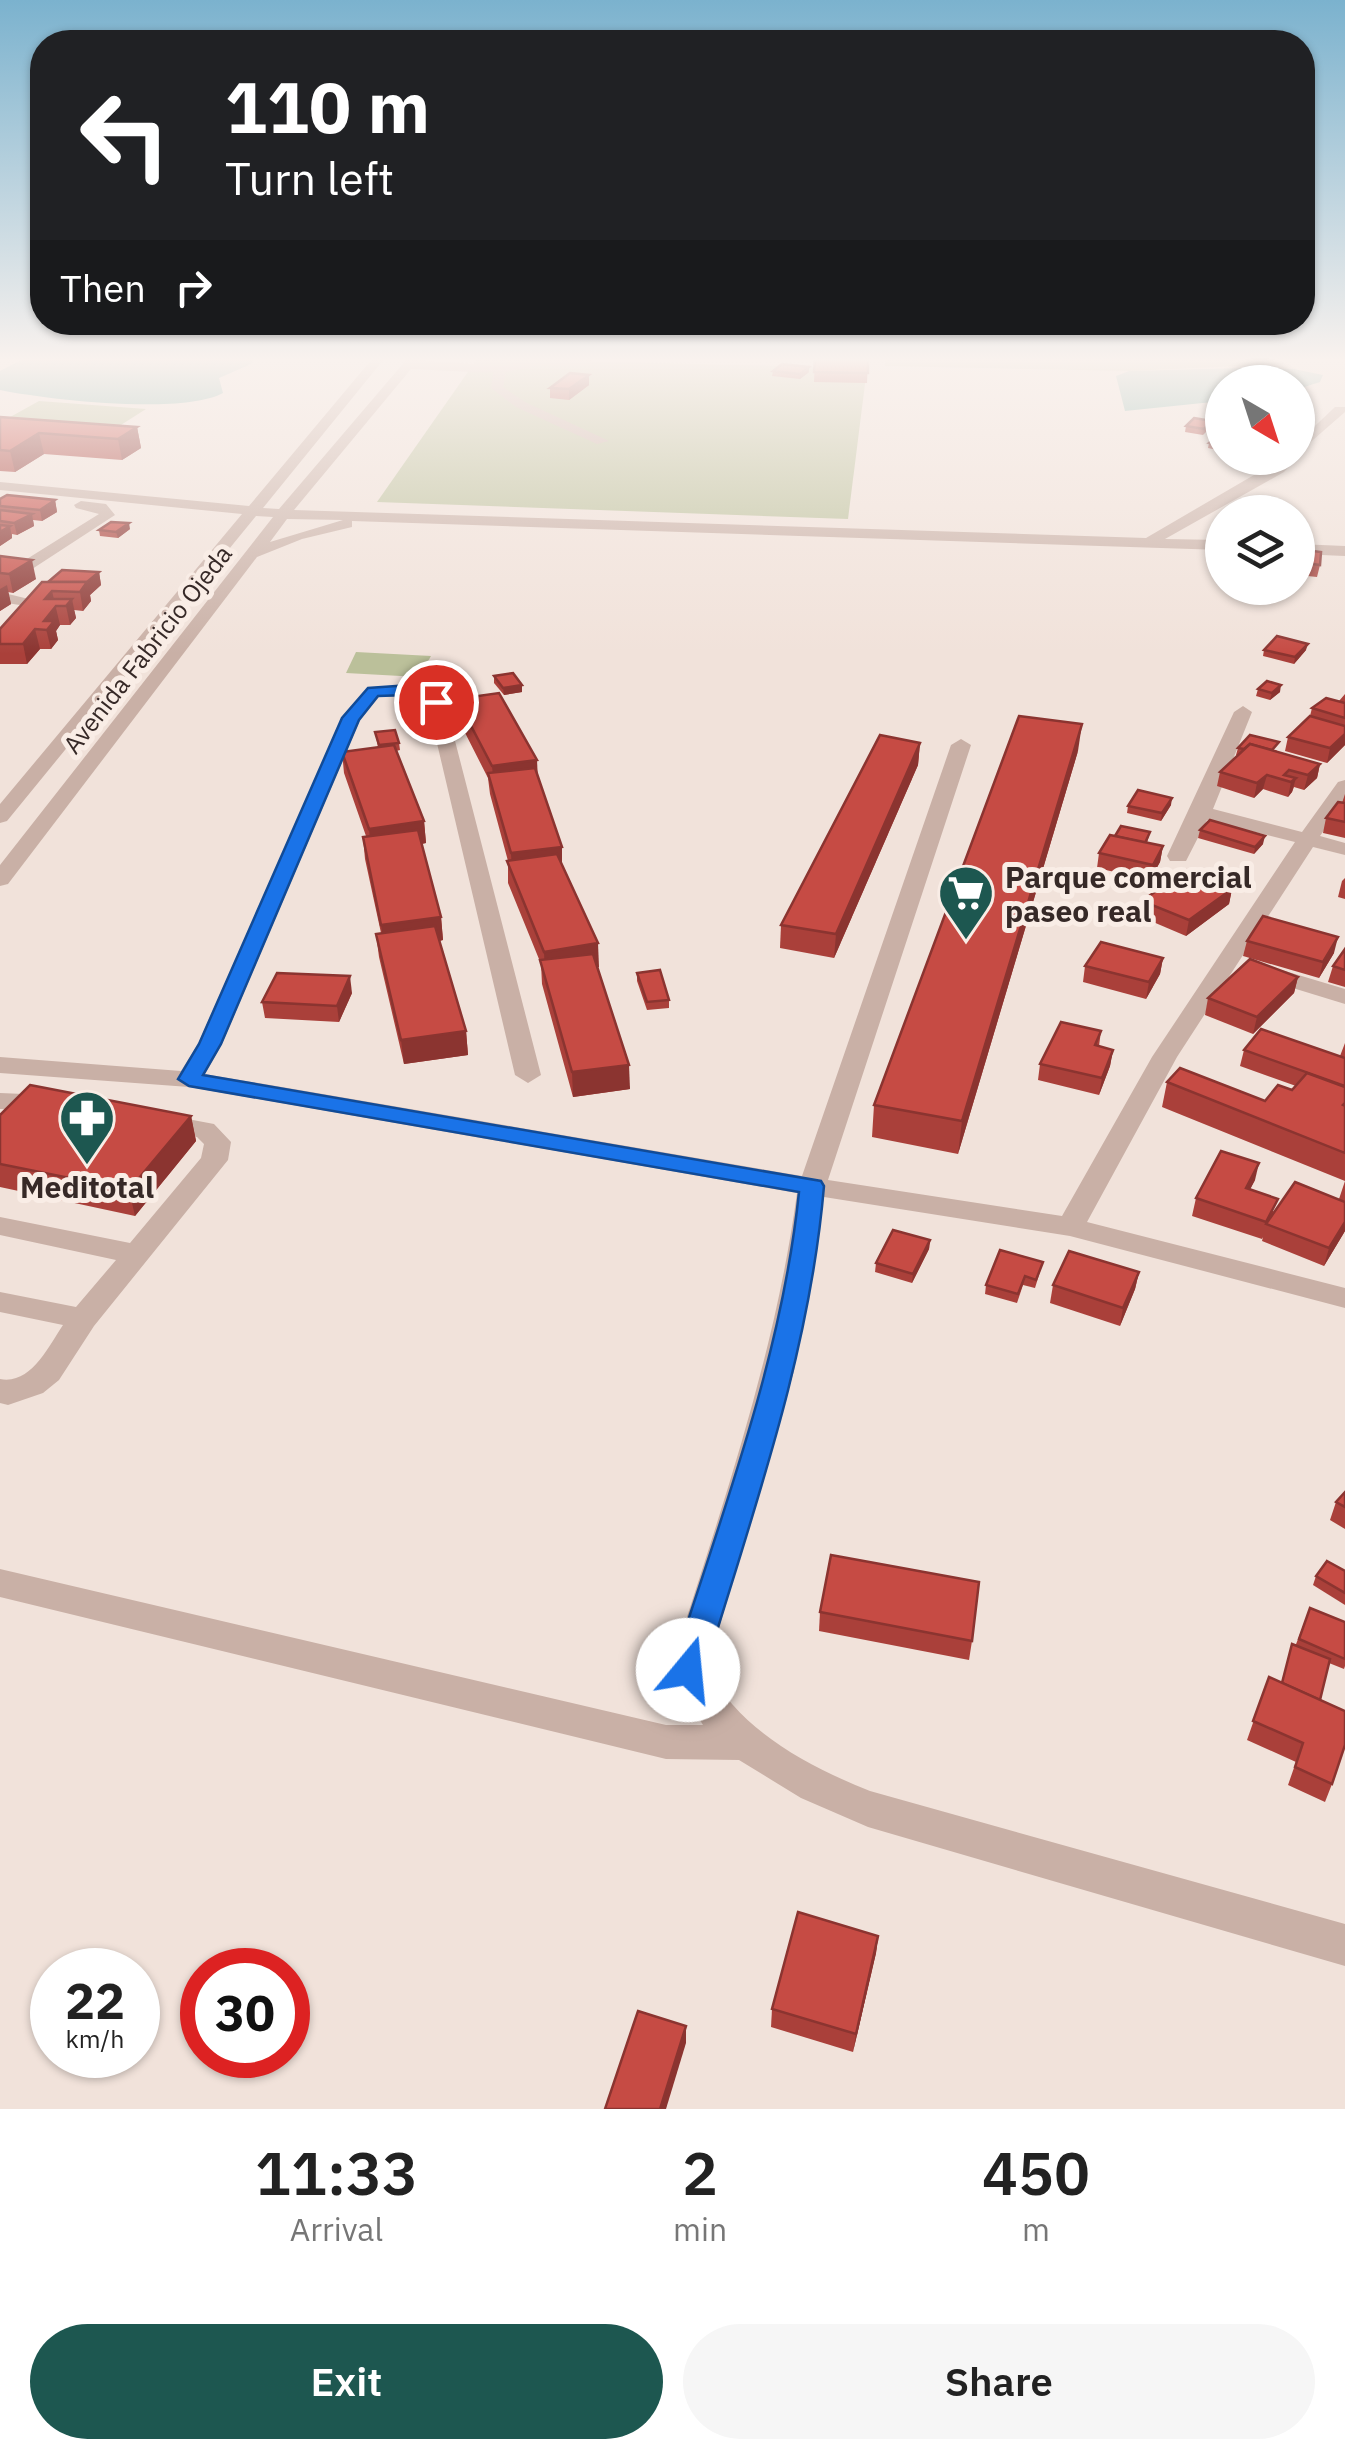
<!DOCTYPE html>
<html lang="en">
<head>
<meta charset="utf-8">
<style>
  body { margin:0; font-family:"IBM Plex Sans",sans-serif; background:#f6f6f6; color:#222; height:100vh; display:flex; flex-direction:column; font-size:38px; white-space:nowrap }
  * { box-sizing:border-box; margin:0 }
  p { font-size:32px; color:#767676 }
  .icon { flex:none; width:55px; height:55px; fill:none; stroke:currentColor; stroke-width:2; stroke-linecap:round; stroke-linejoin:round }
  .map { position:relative; height:2109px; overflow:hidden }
  .details { display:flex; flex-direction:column; background:#fff; flex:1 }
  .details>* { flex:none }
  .top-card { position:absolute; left:30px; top:30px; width:1285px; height:305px; border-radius:40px; box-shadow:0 2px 8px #0004; background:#202124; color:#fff; overflow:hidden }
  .needle { width:65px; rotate:141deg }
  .controls { position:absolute; left:1205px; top:365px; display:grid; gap:20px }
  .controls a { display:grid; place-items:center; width:110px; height:110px; border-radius:50%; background:#fff; box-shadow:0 2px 8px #0004; font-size:50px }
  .speed { position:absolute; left:30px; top:1948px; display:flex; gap:20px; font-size:50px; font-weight:700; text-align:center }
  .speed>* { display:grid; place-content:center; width:130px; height:130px; border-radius:50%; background:#fff; box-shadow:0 2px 8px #0004; line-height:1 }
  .speed small { font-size:25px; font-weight:400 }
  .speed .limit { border:15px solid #d22; background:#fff; color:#111 }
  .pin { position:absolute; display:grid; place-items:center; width:85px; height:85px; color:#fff; margin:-42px; border:5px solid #fff; border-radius:50%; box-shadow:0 2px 10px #0007 }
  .me { position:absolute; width:110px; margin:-55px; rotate:17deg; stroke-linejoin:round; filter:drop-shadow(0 0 8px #0008) }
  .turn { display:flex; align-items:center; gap:35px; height:210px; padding:0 30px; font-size:45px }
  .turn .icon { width:130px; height:130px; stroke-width:2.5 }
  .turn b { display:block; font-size:70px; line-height:85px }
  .then { display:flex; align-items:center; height:95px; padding:0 30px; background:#0003; gap:20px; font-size:38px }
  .eta { display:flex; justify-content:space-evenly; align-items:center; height:170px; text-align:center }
  .eta b { font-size:60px; font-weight:600; line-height:70px }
  .action { display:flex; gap:20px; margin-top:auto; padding:20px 30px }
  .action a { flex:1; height:115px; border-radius:60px; background:#1d5750; color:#fff; font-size:40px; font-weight:600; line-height:115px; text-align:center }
  .action a+a { background:#f6f6f6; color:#222 }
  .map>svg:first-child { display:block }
</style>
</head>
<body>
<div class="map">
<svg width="1345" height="2109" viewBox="0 0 1345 2109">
  <rect width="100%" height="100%" fill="#f1e2da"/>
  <g fill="#bbc09a">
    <polygon points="477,359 867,368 848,519 377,502"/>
    <polygon points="885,359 1270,359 1285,364 1129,371 885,366"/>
    <polygon points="39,401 146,409 113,430 3,421"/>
    <polygon points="356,652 431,656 419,677 346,673"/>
  </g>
  <g fill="#79afa7">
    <path d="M23,359H254L251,364L219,378L223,393C182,415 49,400 0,390V371Z"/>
    <polygon points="1246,368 1294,369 1323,375 1320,382 1298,389 1298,382 1222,382 1222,401 1125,411 1116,376 1129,371"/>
  </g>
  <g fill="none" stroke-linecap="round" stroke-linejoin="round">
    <g fill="#c9b0a6" fill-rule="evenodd">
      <path d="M372,359H384L263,508L279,509L407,359L500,366L538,359H593L589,366L543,365L506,372L503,387L525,402L609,441L597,444L516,407L491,388L493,373L411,369L294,510L1146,538L1283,458H1297L1284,472L1165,539L1222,540V550L352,521V527L302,539L257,557L8,884L0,886V865L273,517L256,516L7,821L0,823V804L242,514L0,490V482L249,506ZM287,519L343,520L270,542Z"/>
      <polygon points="1335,407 1345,407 1345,412 1298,453 1298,442"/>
      <polygon points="81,501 106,504 115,515 26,573 14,573 14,567 99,514 76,508 74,505"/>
      <polygon points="1298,544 1345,546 1345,556 1298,554"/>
      <polygon points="0,592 41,602 33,607 0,602"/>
      <path d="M410,685L445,702L541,1075L528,1083L515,1075L428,705L407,696L379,697L360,720L222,1044L205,1074L802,1176L951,745L961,739L971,745L828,1180L1062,1216L1152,1057L1295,842L1207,820L1186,861H1170L1167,856L1234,712L1243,706L1252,712L1213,809L1302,832L1338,782L1345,780V800L1320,836L1345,843V855L1313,847L1177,1057L1087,1222L1345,1288V1308L1070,1236L824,1197L794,1371L707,1669C742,1731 805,1765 870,1791L1345,1924V1966L868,1827L801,1798L739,1760L666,1759L0,1597V1569L666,1725H703L670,1670C720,1512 775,1357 797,1193L189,1087L0,1073V1057L181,1071L198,1044L342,719L368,688Z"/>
      <polygon points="1268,966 1345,989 1345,1004 1260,978 1256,973"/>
      <polygon points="0,1093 48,1095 61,1103 48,1111 0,1109"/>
      <path d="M161,1114L214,1124L231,1142L228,1160L94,1326L59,1380L43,1393L8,1405L0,1403V1379C31,1385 48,1347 63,1325L0,1312V1292L76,1307L116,1260L0,1235V1217L130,1243L201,1158L204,1144L197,1137L152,1128L148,1122L152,1116Z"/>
    </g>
  </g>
  <g fill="#aa403a">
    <polygon points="815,359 868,359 867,383 814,382"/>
    <polygon points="809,367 809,372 800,379 772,376 773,371"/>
    <polygon points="589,375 589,385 569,400 550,398 550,388"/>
    <polygon points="0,417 137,427 141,448 122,460 44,454 15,472 0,471"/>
    <polygon points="1212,421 1212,426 1203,435 1185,432 1186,426"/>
    <polygon points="1222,436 1222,451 1208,448 1209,443"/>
    <polygon points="0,499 55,500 57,512 42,521 33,520 34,526 17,535 12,534 12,538 0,546"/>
    <polygon points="130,529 118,538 100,536 99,530"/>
    <polygon points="1298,549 1320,565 1317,577 1298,575"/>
    <polygon points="0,556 36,579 13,593 8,592 11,604 0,611"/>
    <polygon points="99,572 101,585 90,595 91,601 83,611 74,610 76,618 70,625 60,625 56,631 58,640 51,649 40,649 27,664 0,664 0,629 48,582"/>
    <polygon points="1264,650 1306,650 1294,664 1263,656"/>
    <polygon points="494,676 522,692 504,695 494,683"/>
    <polygon points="1258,689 1280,692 1270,700 1256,696"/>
    <polygon points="1345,694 1345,745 1327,763 1285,751 1288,737 1310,716 1312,708 1339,701"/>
    <polygon points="457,699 538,776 562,865 598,943 598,967 630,1089 573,1097 542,984 541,964 508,883 508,861 490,794 488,778 458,719"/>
    <polygon points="375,732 399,743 400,750 396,751 424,821 426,843 422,844 441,917 443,940 440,941 466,1031 468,1055 404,1064 379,957 376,934 381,933 365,859 363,837 366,836 344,773 342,752 378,747"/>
    <polygon points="920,743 918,765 834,958 780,948 781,925"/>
    <polygon points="1238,748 1277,750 1276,751 1320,764 1317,778 1304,790 1294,787 1292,792 1288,797 1263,789 1254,798 1217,786 1220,772 1238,755 1236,755"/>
    <polygon points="1078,751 958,1154 872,1137 874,1105"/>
    <polygon points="1345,794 1345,838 1323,833 1326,818 1342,803"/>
    <polygon points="1171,805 1161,821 1127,813 1128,806"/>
    <polygon points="1200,830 1263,844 1254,854 1198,838"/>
    <polygon points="1150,832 1147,843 1163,846 1160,862 1150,880 1097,868 1099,853 1115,836"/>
    <polygon points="1345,878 1345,899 1338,897 1342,881"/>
    <polygon points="1232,889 1229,904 1186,936 1139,916 1142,901"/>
    <polygon points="1247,941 1334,953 1319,978 1243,956"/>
    <polygon points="1345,949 1345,987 1328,982 1333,966"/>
    <polygon points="1163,958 1160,974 1146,999 1083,982 1085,966"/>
    <polygon points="637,973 669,1000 669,1008 647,1010 637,981"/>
    <polygon points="1298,977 1294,993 1253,1034 1205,1015 1208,998"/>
    <polygon points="352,993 339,1022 265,1018 262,1002"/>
    <polygon points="1101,1031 1099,1046 1113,1050 1110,1066 1099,1095 1038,1080 1040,1064"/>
    <polygon points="1345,1043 1345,1181 1162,1107 1167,1082 1265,1101 1292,1090 1296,1086 1240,1066 1244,1050 1340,1056"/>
    <polygon points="0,1115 191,1116 196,1141 135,1216 0,1187"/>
    <polygon points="1255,1180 1250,1189 1274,1212 1339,1199 1345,1181 1345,1231 1324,1266 1262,1241 1263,1237 1262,1239 1192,1216 1196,1198"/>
    <polygon points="930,1240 929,1249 912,1283 875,1272 876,1263"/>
    <polygon points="1043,1262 1035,1288 1023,1285 1017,1303 985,1294 986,1285"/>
    <polygon points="1139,1272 1135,1289 1120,1326 1050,1303 1053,1285"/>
    <polygon points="1345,1492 1345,1529 1330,1520 1336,1502"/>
    <polygon points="1345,1571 1345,1605 1313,1585 1316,1576"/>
    <polygon points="1310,1608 1345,1622 1345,1666 1344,1669 1329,1663 1320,1700 1332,1784 1325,1802 1288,1785 1296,1762 1247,1740 1269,1677 1281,1683"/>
    <polygon points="820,1612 972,1641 969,1660 819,1631"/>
    <polygon points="878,1936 876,1953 853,2052 771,2027 772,2009"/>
  </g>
  <g fill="#8b3430">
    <polygon points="809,367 809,372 800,379 800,374"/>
    <polygon points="589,375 589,385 569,400 569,389"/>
    <polygon points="137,427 141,448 122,460 118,439"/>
    <polygon points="39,433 44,454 15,472 10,451"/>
    <polygon points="55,500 57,512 42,521 40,510"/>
    <polygon points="32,514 34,526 17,535 14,523"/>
    <polygon points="129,523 130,529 118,538 116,532"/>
    <polygon points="10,526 12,538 0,546 0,532"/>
    <polygon points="32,560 36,579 13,593 9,574"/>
    <polygon points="99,572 101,585 90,595 91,601 83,611 80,592 81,588"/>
    <polygon points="7,585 11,604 0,611 0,589"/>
    <polygon points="52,591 60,625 56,631 58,640 51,649 44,621 45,599"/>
    <polygon points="72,599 76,618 70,625 66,606"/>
    <polygon points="35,629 40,649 27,664 23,644"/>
    <polygon points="1308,644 1306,650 1294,664 1295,657"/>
    <polygon points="522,685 522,692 504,695 503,688"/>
    <polygon points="1281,685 1280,692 1270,700 1272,693"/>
    <polygon points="1082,724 1078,751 958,1154 962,1121"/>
    <polygon points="1345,734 1345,745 1327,763 1330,748"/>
    <polygon points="920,743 918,765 834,958 836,934"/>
    <polygon points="537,760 538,781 494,788 492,766"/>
    <polygon points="1320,764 1317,778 1304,790 1308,775"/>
    <polygon points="1267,775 1263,789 1254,798 1257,783"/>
    <polygon points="1296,778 1292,792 1288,797 1291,782"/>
    <polygon points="1172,798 1171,805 1161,821 1162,813"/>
    <polygon points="424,821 426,843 371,852 369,829"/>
    <polygon points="1265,836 1263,844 1254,854 1255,847"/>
    <polygon points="1163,846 1160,862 1150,880 1153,865"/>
    <polygon points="562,847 562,869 512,875 511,853"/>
    <polygon points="1232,889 1229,904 1186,936 1189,920"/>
    <polygon points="441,917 443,940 384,948 381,925"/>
    <polygon points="1338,937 1334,953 1319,978 1323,962"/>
    <polygon points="598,943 599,967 545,975 544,952"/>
    <polygon points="1163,958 1160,974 1146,999 1149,982"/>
    <polygon points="350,976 352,993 339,1022 337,1006"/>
    <polygon points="1298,977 1294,993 1253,1034 1257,1017"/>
    <polygon points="466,1031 468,1055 404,1064 401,1040"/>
    <polygon points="1113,1050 1110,1066 1099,1095 1102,1078"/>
    <polygon points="629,1065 630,1089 573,1097 572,1072"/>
    <polygon points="191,1116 196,1141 135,1216 129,1190"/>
    <polygon points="1259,1163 1255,1180 1242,1205 1246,1188"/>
    <polygon points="1345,1222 1345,1231 1324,1266 1329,1248"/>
    <polygon points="930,1240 929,1249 912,1283 913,1274"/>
    <polygon points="1139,1272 1135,1289 1120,1326 1123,1308"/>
    <polygon points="878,1936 876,1953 853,2052 856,2034"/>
    <polygon points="686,2026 686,2043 666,2109 660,2109"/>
  </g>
  <g fill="#c64b44" stroke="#8b3430" stroke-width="2.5">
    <polygon points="815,359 868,359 868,373 814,372"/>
    <polygon points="782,364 809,367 800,374 773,371"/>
    <polygon points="570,373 589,375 569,389 550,388"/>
    <polygon points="0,417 137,427 118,439 39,433 10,451 0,450"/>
    <polygon points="1194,418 1212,421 1204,429 1186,426"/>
    <polygon points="1218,435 1222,436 1222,445 1209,443"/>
    <polygon points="7,495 55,500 40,510 0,506 0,499"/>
    <polygon points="0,510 32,514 14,523 0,521"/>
    <polygon points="111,522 129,523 116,532 99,530"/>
    <polygon points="0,525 10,526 0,532"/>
    <polygon points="1298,549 1321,552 1320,565 1298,562"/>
    <polygon points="0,556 32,560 9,574 0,573"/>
    <polygon points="62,570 99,572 87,582 48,582"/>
    <polygon points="42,582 87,582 80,592 52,591 45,599 72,599 66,606 56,606 44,621 54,621 47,630 35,629 23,644 0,644 0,629"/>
    <polygon points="1277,636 1308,644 1295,657 1264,650"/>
    <polygon points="513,673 522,685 503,688 494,676"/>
    <polygon points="1267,681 1281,685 1272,693 1258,689"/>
    <polygon points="499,693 537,760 492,766 457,699"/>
    <polygon points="1326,698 1345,703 1345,718 1312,708"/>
    <polygon points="1019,716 1082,724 962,1121 874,1105"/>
    <polygon points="1310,716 1345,726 1345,734 1330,748 1288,737"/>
    <polygon points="395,730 399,743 379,745 375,732"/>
    <polygon points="880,735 920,743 836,934 781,925"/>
    <polygon points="1250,735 1279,742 1272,750 1250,744 1244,749 1238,748"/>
    <polygon points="1250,744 1320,764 1308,775 1289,770 1284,775 1296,778 1291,782 1267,775 1257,783 1220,772"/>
    <polygon points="394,745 424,821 369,829 342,752"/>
    <polygon points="535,768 562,847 511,853 488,773"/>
    <polygon points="1138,790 1172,798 1162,813 1128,806"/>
    <polygon points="1338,802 1345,803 1345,822 1326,818"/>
    <polygon points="1210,820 1265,836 1255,847 1200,830"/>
    <polygon points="1121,826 1150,832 1145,843 1115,836"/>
    <polygon points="418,830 441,917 381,925 363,837"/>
    <polygon points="1110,835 1163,846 1153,865 1099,853"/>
    <polygon points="557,854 598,943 544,952 507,861"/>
    <polygon points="1186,870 1232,889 1189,920 1142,901"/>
    <polygon points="1263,916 1338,937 1323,962 1247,941"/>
    <polygon points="435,926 466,1031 401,1040 376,934"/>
    <polygon points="1101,942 1163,958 1149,982 1085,966"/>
    <polygon points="1345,949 1345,970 1333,966"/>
    <polygon points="593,954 629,1065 572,1072 540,960"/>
    <polygon points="1250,959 1298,977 1257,1017 1208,998"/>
    <polygon points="660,970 669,1000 647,1002 637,973"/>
    <polygon points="277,973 350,976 337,1006 262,1002"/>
    <polygon points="1061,1022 1101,1031 1095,1045 1113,1050 1102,1078 1040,1064"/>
    <polygon points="1261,1029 1345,1058 1345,1086 1244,1050"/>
    <polygon points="1180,1068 1265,1101 1278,1085 1292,1090 1307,1073 1345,1087 1345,1103 1343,1105 1345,1106 1345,1153 1167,1082"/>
    <polygon points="30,1085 191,1116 129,1190 0,1164 0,1115"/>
    <polygon points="1221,1151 1259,1163 1246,1188 1278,1199 1266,1222 1196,1198"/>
    <polygon points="1295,1182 1345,1202 1345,1222 1329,1248 1266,1224"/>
    <polygon points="893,1230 930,1240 913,1274 876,1263"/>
    <polygon points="1000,1250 1043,1262 1036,1280 1025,1276 1018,1294 986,1285"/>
    <polygon points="1069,1251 1139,1272 1123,1308 1053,1285"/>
    <polygon points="1345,1492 1345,1507 1336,1502"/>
    <polygon points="831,1555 979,1582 972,1641 820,1612"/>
    <polygon points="1327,1561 1345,1571 1345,1593 1316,1576"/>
    <polygon points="1310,1608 1345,1622 1345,1659 1299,1639"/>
    <polygon points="1292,1644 1330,1659 1320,1700 1282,1683"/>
    <polygon points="1269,1677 1345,1711 1345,1745 1332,1784 1295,1767 1303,1743 1253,1721"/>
    <polygon points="798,1912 878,1936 856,2034 772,2009"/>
    <polygon points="638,2011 686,2026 660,2109 605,2109"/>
  </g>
  <linearGradient id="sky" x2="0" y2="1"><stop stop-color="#7bb2ce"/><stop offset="0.55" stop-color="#f9f2ee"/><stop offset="1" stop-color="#f9f2ee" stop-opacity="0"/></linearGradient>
  <rect width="1345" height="654" fill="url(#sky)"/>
  <path fill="#1a73e8" stroke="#114b97" stroke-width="2.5" d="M410,685L444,702L436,707L407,695L378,696L359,720L221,1044L203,1075L821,1181L824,1186C810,1353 753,1511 705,1670L700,1681L688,1685L676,1681L672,1670C722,1513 782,1357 799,1192L189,1086L178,1079L199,1044L342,718L368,688Z"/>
  <defs>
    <g id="supermarket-pin" transform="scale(2.875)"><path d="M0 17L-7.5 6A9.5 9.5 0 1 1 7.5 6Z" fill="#1d5750" stroke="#f9ede6"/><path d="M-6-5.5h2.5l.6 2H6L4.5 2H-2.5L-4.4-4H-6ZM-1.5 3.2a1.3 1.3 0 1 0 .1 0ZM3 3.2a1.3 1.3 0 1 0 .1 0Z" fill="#fff"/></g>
    <g id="pharmacy-pin" transform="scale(2.875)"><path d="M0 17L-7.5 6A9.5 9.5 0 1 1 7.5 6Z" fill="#1d5750" stroke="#f9ede6"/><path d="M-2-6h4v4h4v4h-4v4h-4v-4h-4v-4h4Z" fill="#fff"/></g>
  </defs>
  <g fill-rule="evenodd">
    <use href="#supermarket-pin" x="966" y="893"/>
    <use href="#pharmacy-pin" x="87" y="1118"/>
  </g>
  <g text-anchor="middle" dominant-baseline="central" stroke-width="10" stroke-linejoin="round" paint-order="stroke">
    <g font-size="25" fill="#362927" stroke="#f9ede6">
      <text transform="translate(147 649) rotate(-52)">Avenida Fabricio Ojeda</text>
    </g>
    <g font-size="30" font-weight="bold" fill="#362927" stroke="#f9ede6" text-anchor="start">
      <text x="1005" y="876">Parque comercial<tspan x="1005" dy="34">paseo real</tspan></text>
      <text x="87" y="1186" text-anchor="middle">Meditotal</text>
    </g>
  </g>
</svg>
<div class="controls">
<a><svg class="needle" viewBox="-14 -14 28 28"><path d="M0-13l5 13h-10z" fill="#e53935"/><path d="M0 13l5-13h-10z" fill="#767676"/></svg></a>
<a><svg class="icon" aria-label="layers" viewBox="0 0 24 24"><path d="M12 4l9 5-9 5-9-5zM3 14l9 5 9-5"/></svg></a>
</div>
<div class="speed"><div>22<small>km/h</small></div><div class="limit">30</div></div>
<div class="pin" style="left:436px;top:702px;background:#d93025"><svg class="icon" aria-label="arrive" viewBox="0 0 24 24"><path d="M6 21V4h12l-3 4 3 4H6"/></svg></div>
<svg class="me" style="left:688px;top:1670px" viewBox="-20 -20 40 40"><circle r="19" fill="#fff"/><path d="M0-13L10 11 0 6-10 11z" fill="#1a73e8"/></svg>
<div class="top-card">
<div class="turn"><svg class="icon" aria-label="left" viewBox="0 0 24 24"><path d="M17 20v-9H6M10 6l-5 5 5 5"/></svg><div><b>110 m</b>Turn left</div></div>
<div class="then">Then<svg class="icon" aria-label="right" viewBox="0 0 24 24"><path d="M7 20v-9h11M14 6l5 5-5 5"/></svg></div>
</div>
</div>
<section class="details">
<div class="eta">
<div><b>11:33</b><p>Arrival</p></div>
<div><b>2</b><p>min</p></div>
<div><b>450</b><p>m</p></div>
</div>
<div class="action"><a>Exit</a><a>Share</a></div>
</section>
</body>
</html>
